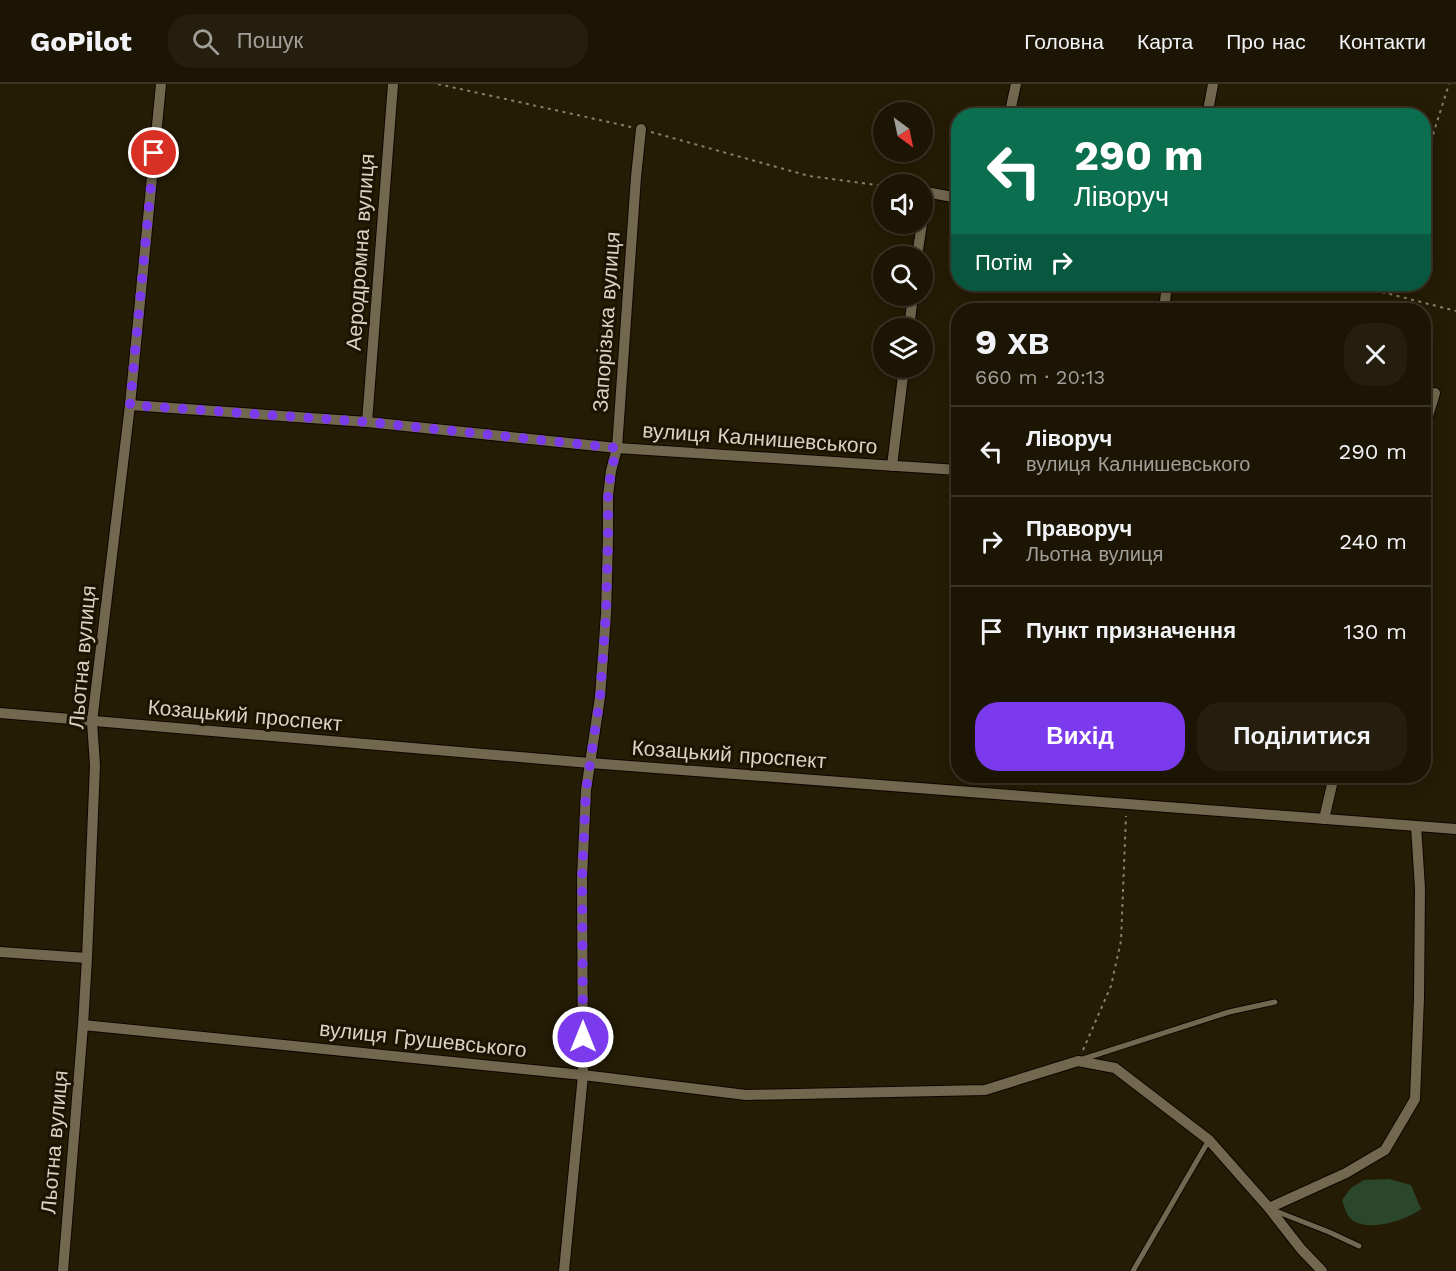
<!DOCTYPE html>
<html lang="uk">
<head>
<meta charset="utf-8">
<style>
  body { margin:0; font-family:"Work Sans",sans-serif; background:#251e0e; color:#f1f3f6; height:100vh; display:flex; flex-direction:column; font-size:22px; white-space:nowrap }
  * { box-sizing:border-box; margin:0 }
  p { font-size:20px; color:#a09f9a }
  .icon { flex:none; width:33px; height:33px; fill:none; stroke:currentColor; stroke-width:2; stroke-linecap:round; stroke-linejoin:round }
  .map { position:relative; flex:1; overflow:hidden }
  .panel { position:absolute; left:951px; top:219px; width:480px; height:480px; display:flex; flex-direction:column; background:#1c1504; border-radius:24px; box-shadow:0 3px 15px #0003,0 0 0 2px #3a3426 }
  .panel>* { flex:none }
  .hud { position:absolute; left:951px; top:24px; width:480px; height:183px; border-radius:24px; box-shadow:0 3px 15px #0003,0 0 0 2px #3a3426; background:#0b6e4f; color:#fff; overflow:hidden }
  .needle { width:39px; rotate:147deg }
  .controls { position:absolute; left:873px; top:18px; display:grid; gap:12px }
  .controls a { display:grid; place-items:center; width:60px; height:60px; border-radius:50%; background:#1c1504; box-shadow:0 3px 15px #0003,0 0 0 2px #3a3426; font-size:30px }
  .pin { position:absolute; display:grid; place-items:center; width:51px; height:51px; color:#fff; margin:-26px; border:3px solid #fff; border-radius:50%; box-shadow:0 2px 6px #0007 }
  .me { position:absolute; width:66px; margin:-33px; rotate:0deg; stroke-linejoin:round; filter:drop-shadow(0 0 4px #0008) }
  .turn { display:flex; align-items:center; gap:21px; height:126px; padding:0 24px; font-size:27px }
  .turn .icon { width:78px; height:78px; stroke-width:2.5 }
  .turn b { display:block; font-size:42px; line-height:51px }
  .then { display:flex; align-items:center; height:57px; padding:0 24px; background:#0003; gap:12px; font-size:22px }
  .round { display:grid; place-items:center; flex:none; width:63px; height:63px; border-radius:24px; background:#251e0e }
  .headline { display:flex; align-items:center; justify-content:space-between; height:102px; padding:0 24px }
  h1 { font-size:36px; font-weight:700; line-height:45px }
  .cta { display:flex; gap:12px; margin-top:auto; padding:12px 24px }
  .cta a { flex:1; height:69px; border-radius:24px; background:#7c3aed; color:#fff; font-size:24px; font-weight:700; line-height:69px; text-align:center }
  .cta a+a { background:#251e0e; color:#f1f3f6 }
  ul { padding:0; list-style:none }
  li { display:flex; align-items:center; gap:18px; height:90px; padding:0 24px; border-top:2px solid #3a3426 }
  li div { flex:1 }
  li b { display:block; font-size:22px }
  li em { font-style:normal }
  header { display:flex; align-items:center; gap:36px; box-sizing:border-box; height:84px; padding:0 30px; background:#1c1504; border-bottom:2px solid #3a3426 }
  header strong { font-size:28px }
  nav { display:flex; gap:33px; margin-inline-start:auto; font-size:21px }
  .search { width:420px; height:54px; background:#251e0e; display:flex; align-items:center; gap:15px; box-sizing:border-box; padding:0 21px; border-radius:24px; color:#a09f9a; font-size:22px }
  .map>svg:first-child { display:block }
</style>
</head>
<body>
<header>
<strong>GoPilot</strong>
<div class="search"><svg class="icon" aria-label="search" viewBox="0 0 24 24"><circle cx="10" cy="10" r="6"/><path d="M15 15l6 6"/></svg>Пошук</div>
<nav><a>Головна</a><a>Карта</a><a>Про нас</a><a>Контакти</a></nav>
</header>
<div class="map">
<svg width="1456" height="1187" viewBox="0 0 1456 1187">
  <rect width="100%" height="100%" fill="#251c05"/>
  <path fill="#2b472b" d="M1389,1095L1411,1101L1421,1125C1407,1136 1365,1150 1350,1134C1346,1130 1344,1121 1342,1116L1351,1104L1364,1096Z"/>
  <g fill="none" stroke-linecap="round" stroke-linejoin="round">
    <g stroke="#0e0600" stroke-width="7">
      <g id="lane">
        <polyline points="1083,975 1229,928 1275,918"/>
        <polyline points="1273,1126 1329,1148 1359,1162"/>
        <polyline points="1133,1187 1209,1056"/>
      </g>
    </g>
    <g stroke="#0e0600" stroke-width="12">
      <g id="street">
        <polyline points="1009,32 1016,0"/>
        <polyline points="1207,32 1213,0"/>
        <polyline points="922,134 926,108 958,114"/>
        <polyline points="917,172 922,140"/>
        <polyline points="1164,226 1167,200"/>
        <polyline points="909,244 913,212"/>
        <polyline points="130,321 367,338 617,364 958,386"/>
        <polyline points="367,338 393,0"/>
        <polyline points="1424,345 1435,309"/>
        <polyline points="892,382 904,284"/>
        <polyline points="0,629 590,679 1456,745"/>
        <polyline points="1324,735 1334,692"/>
        <polyline points="0,868 87,874"/>
        <polyline points="83,941 583,991 746,1011 985,1006 1078,977 1115,984 1209,1056 1269,1124 1301,1165 1322,1187"/>
        <polyline points="1269,1124 1346,1089 1385,1066 1415,1015 1419,914 1420,804 1416,742"/>
        <polyline points="63,1187 83,941 87,874 95,681 92,638 130,321 161,0"/>
        <polyline points="564,1187 583,991 582,794 586,706 600,613 606,530 608,455 608,412 611,387 617,364 636,93 641,45"/>
      </g>
    </g>
    <g stroke="#88806e" stroke-width="2" stroke-dasharray="3 4.5" stroke-linecap="butt">
      <polyline points="438,0 631,43"/>
      <polyline points="651,48 809,92 884,102"/>
      <polyline points="1424,79 1449,0"/>
      <polyline points="1347,200 1382,208 1385,200"/>
      <polyline points="1382,208 1456,227"/>
      <polyline points="1083,966 1111,902 1121,857 1126,732"/>
    </g>
    <use href="#lane" stroke="#72684f" stroke-width="5"/>
    <use href="#street" stroke="#72684f" stroke-width="10"/>
  </g>
  <g fill="none" stroke-linecap="round" stroke-linejoin="round">
    <polyline stroke="#7c3aed" stroke-width="10" stroke-dasharray="0 18" points="154,69 130,321 367,338 617,364 611,387 608,412 608,455 606,530 600,613 586,706 582,794 583,953"/>
  </g>
  <g text-anchor="middle" dominant-baseline="central" stroke-width="6" stroke-linejoin="round" paint-order="stroke">
    <g font-size="21" fill="#d9d3c5" stroke="#1c1300">
      <text transform="translate(360 168) rotate(-86)">Аеродромна вулиця</text>
      <text transform="translate(606 238) rotate(-86)">Запорізька вулиця</text>
      <text transform="translate(760 354) rotate(4)">вулиця Калнишевського</text>
      <text transform="translate(82 573) rotate(-85)">Льотна вулиця</text>
      <text transform="translate(245 631) rotate(5)">Козацький проспект</text>
      <text transform="translate(729 670) rotate(4)">Козацький проспект</text>
      <text transform="translate(423 955) rotate(6)">вулиця Грушевського</text>
      <text transform="translate(54 1058) rotate(-85)">Льотна вулиця</text>
    </g>
  </g>
</svg>
<div class="controls">
<a><svg class="needle" viewBox="-14 -14 28 28"><path d="M0-13l5 13h-10z" fill="#e53935"/><path d="M0 13l5-13h-10z" fill="#a09f9a"/></svg></a>
<a><svg class="icon" aria-label="sound" viewBox="0 0 24 24"><path d="M4 9h4l5-4v14l-5-4H4zM17 9q2 3 0 6"/></svg></a>
<a><svg class="icon" aria-label="search" viewBox="0 0 24 24"><circle cx="10" cy="10" r="6"/><path d="M15 15l6 6"/></svg></a>
<a><svg class="icon" aria-label="layers" viewBox="0 0 24 24"><path d="M12 4l9 5-9 5-9-5zM3 14l9 5 9-5"/></svg></a>
</div>
<div class="pin" style="left:154px;top:69px;background:#d93025"><svg class="icon" aria-label="arrive" viewBox="0 0 24 24"><path d="M6 21V4h12l-3 4 3 4H6"/></svg></div>
<svg class="me" style="left:583px;top:953px" viewBox="-20 -20 40 40"><circle r="17" fill="#7c3aed" stroke="#fff" stroke-width="3"/><path d="M0-11L8 9 0 5-8 9z" fill="#fff"/></svg>
<div class="hud">
<div class="turn"><svg class="icon" aria-label="left" viewBox="0 0 24 24"><path d="M17 20v-9H6M10 6l-5 5 5 5"/></svg><div><b>290 m</b>Ліворуч</div></div>
<div class="then">Потім<svg class="icon" aria-label="right" viewBox="0 0 24 24"><path d="M7 20v-9h11M14 6l5 5-5 5"/></svg></div>
</div>
<section class="panel">
<div class="headline"><div><h1>9 хв</h1><p>660 m · 20:13</p></div><a class="round"><svg class="icon" aria-label="close" viewBox="0 0 24 24"><path d="M6 6l12 12M18 6L6 18"/></svg></a></div>
<ul>
<li><svg class="icon" aria-label="left" viewBox="0 0 24 24"><path d="M17 20v-9H6M10 6l-5 5 5 5"/></svg><div><b>Ліворуч</b><p>вулиця Калнишевського</p></div><em>290 m</em></li>
<li><svg class="icon" aria-label="right" viewBox="0 0 24 24"><path d="M7 20v-9h11M14 6l5 5-5 5"/></svg><div><b>Праворуч</b><p>Льотна вулиця</p></div><em>240 m</em></li>
<li><svg class="icon" aria-label="arrive" viewBox="0 0 24 24"><path d="M6 21V4h12l-3 4 3 4H6"/></svg><div><b>Пункт призначення</b></div><em>130 m</em></li>
</ul>
<div class="cta"><a>Вихід</a><a>Поділитися</a></div>
</section>
</div>
</body>
</html>
